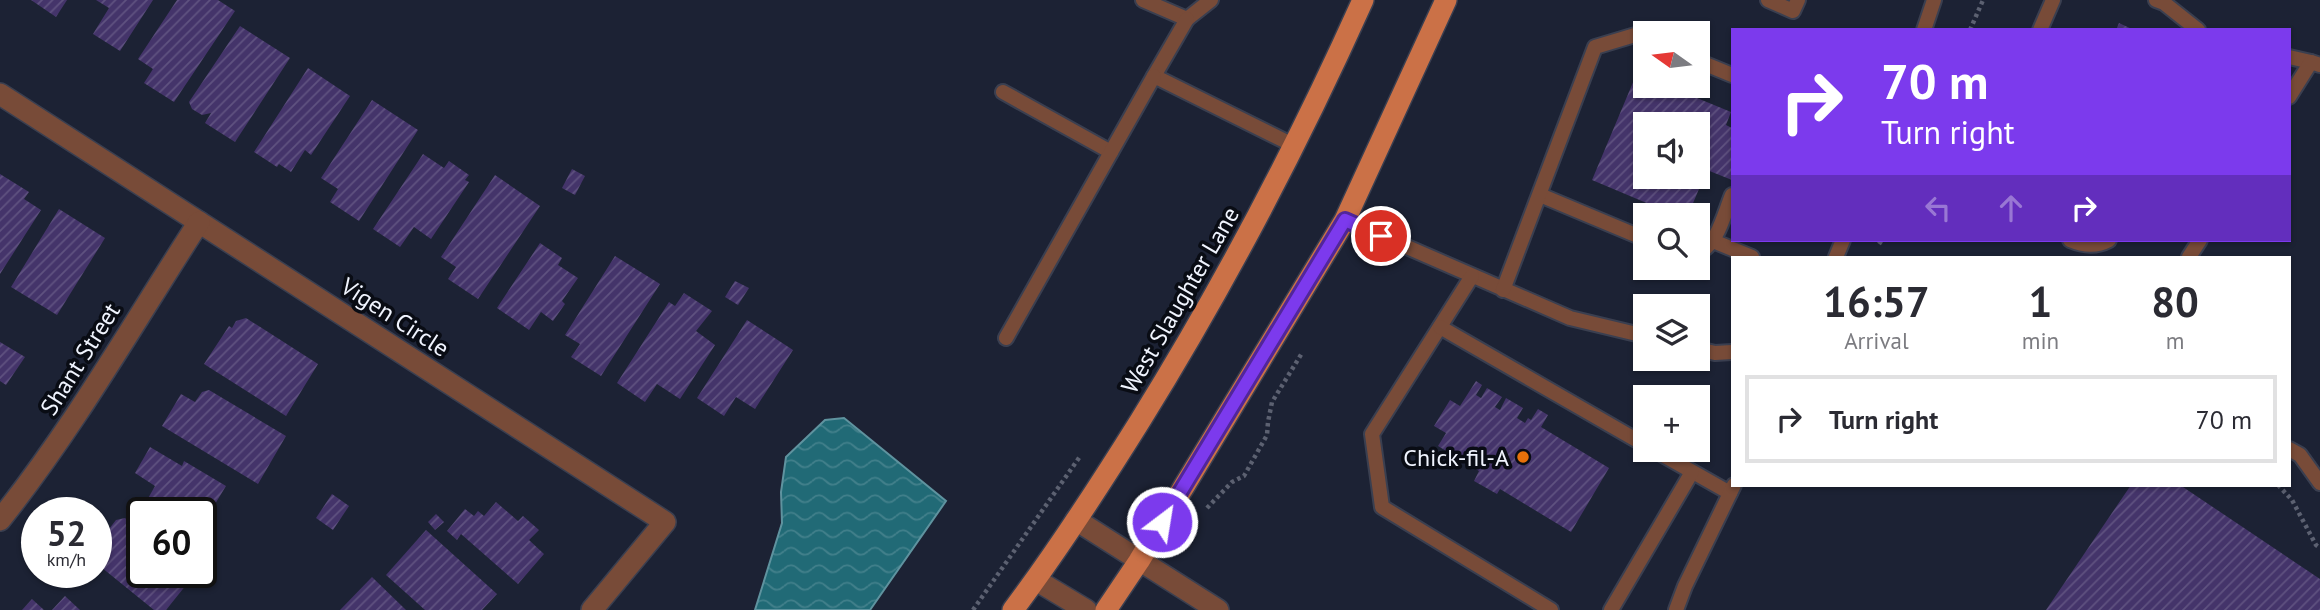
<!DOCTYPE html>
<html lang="en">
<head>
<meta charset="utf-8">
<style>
  body { margin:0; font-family:"PT Sans",sans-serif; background:#f7f7f7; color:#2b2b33; height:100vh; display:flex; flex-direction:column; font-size:26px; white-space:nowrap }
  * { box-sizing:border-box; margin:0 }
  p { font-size:23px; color:#7c7c81 }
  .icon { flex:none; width:38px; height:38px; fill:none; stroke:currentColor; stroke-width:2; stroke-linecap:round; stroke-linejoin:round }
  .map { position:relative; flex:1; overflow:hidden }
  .drawer { position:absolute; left:1731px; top:256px; width:560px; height:231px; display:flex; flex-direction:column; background:#fff; border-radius:0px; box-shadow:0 2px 5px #0004 }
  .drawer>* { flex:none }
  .guide { position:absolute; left:1731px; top:28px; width:560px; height:214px; border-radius:0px; box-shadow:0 2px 5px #0004; background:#7c3aed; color:#fff; overflow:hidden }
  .needle { width:46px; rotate:284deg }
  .buttons { position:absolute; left:1633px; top:21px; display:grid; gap:14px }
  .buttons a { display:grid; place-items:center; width:77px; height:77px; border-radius:0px; background:#fff; box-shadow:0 2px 5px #0004; font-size:35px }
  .speed { position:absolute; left:21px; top:497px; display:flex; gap:14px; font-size:35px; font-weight:700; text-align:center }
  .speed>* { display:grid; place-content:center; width:91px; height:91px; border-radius:50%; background:#fff; box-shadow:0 2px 5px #0004; line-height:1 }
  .speed small { font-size:18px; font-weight:400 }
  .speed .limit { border:4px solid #111; border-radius:10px; background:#fff; color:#111 }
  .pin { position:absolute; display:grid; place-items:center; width:60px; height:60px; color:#fff; margin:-30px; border:4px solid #fff; border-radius:50%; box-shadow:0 2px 7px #0007 }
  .me { position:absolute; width:77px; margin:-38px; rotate:31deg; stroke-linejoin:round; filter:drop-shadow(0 0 5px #0008) }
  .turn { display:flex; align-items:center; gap:24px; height:147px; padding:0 35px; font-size:32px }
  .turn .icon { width:91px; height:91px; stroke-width:2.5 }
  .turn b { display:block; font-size:49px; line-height:60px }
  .lanes { display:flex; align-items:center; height:66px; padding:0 35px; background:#0003; justify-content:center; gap:35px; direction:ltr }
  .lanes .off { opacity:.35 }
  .eta { display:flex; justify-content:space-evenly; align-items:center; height:119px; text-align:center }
  .eta b { font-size:42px; font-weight:600; line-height:49px }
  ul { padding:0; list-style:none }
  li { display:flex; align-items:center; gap:21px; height:88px; margin:0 14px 10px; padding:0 21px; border:4px solid #e1e1e2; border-radius:0px }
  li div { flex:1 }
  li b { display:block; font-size:26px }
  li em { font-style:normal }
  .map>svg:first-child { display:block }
</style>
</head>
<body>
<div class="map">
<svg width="2320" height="610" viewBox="0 0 2320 610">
  <defs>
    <pattern id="water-waves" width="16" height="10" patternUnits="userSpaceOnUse" patternTransform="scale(1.75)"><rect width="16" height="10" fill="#216a76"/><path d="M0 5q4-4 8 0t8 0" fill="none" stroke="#42808b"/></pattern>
    <pattern id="building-hatch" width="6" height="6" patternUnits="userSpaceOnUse" patternTransform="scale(1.75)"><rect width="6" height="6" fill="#44346a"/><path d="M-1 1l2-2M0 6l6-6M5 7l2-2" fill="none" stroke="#5f5280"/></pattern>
  </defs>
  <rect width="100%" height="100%" fill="#1c2234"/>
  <polygon fill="url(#water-waves)" stroke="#5f939f" stroke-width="2" points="844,418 946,501 870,610 755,610 782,523 781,492 786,457 825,420"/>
  <g fill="url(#building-hatch)" fill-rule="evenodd">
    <polygon points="31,0 67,0 56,17"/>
    <polygon points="96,0 153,0 120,51 93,34 109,8"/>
    <polygon points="177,0 218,0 235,11 174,102 144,83 153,69 138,59"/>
    <polygon points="2119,23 2134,30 2116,30"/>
    <polygon points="240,26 290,58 235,142 205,123 211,113 202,115 192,109 189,102"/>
    <polygon points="308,68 350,96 311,155 305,150 291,172 279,164 277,167 254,152"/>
    <path d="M1639,68L1645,71V86H1680L1699,94L1697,98L1731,112L1726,125L1732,128V180L1707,170L1688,215H1675L1592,180ZM1645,124H1698V177H1645Z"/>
    <polygon points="372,100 418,130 359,221 330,202 338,189 321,178"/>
    <polygon points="423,154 444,168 449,161 469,175 465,180 469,182 431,239 414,227 400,247 373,229"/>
    <polygon points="572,169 585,176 575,195 562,188"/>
    <polygon points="0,174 29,192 24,199 41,210 0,274"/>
    <polygon points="495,175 540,206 478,299 448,279 456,267 441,257"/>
    <polygon points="59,209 105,238 57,315 11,287"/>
    <polygon points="540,243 562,258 558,265 578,278 562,301 565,304 553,321 541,312 529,330 497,308"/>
    <polygon points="615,256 660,284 601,376 571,357 580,344 565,335"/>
    <polygon points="735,281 749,288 738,305 725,297"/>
    <polygon points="684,293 712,311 696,331 715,345 680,399 657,384 645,402 617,383 669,302 675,306"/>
    <polygon points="246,318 318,364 286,416 204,364 229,326 232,328 236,321"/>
    <polygon points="747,320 793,350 755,409 736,397 724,416 697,398"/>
    <polygon points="0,342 25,357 6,385 0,381"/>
    <polygon points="1476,381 1482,385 1476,395 1481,398 1487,388 1502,397 1495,407 1500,410 1506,398 1523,408 1517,418 1525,423 1528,418 1531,420 1538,409 1548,415 1541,427 1609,468 1571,532 1500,489 1497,494 1474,481 1479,471 1438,446 1446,433 1434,426 1450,400 1460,406"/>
    <polygon points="209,390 286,436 258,484 162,426 181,394 195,402 202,392"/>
    <polygon points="150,447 182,466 184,461 226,486 201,527 201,513 163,513 146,502 155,486 135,473"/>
    <polygon points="2131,485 2180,485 2320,579 2320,610 2046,610"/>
    <polygon points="332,494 349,506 333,530 316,518"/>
    <polygon points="496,502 518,521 523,516 539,530 529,540 544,554 518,584 461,534 457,540 447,531 465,509 474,516 478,511 484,516"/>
    <polygon points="436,514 444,522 435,530 428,522"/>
    <polygon points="125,518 142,532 142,572 192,572 195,574 166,610 154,610 96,563 96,519 109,529 116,520"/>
    <polygon points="426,530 497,594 482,610 425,610 386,575"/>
    <polygon points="372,577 406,610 340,610"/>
    <polygon points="65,596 80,610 52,610"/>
    <polygon points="32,599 44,610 22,610"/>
  </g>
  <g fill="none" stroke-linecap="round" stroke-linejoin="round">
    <g stroke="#3a3f50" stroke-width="18">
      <g id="service">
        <polyline points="1143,0 1187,19 1211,0"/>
        <polyline points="1768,0 1793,11 1798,0"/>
        <polyline points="2156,0 2164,3 2198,30"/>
        <polyline points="1187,19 1154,76 1295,146"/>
        <polyline points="1924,30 1934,0"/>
        <polyline points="2040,30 2053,0"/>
        <polyline points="2289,57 2311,62"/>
        <polyline points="1698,61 1732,75"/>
        <polyline points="1003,92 1111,152"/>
        <polyline points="2289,97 2311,62 2320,65"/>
        <polyline points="1540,195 1645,239"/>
        <polyline points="1345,220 1570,318 1645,336"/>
        <path d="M2070,240C2084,246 2096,247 2109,240"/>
        <polyline points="1713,241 1752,257"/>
        <path d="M1698,253C1718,244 1724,214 1732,195"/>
        <polyline points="1836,257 1843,240"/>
        <polyline points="2189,257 2200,240"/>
        <polyline points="1472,276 1372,434 1382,507 1551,610"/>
        <polyline points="1503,290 1595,47 1635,35 1645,40"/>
        <polyline points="1440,327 1645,445"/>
        <polyline points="1006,338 1154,76"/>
        <polyline points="1698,349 1715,353 1732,352"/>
        <polyline points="2289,449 2300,455 2320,483"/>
        <polyline points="1654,450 1730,493"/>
        <polyline points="1611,610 1692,472"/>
        <polyline points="1676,610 1685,586 1734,485"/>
      </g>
    </g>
    <g stroke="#3a3f50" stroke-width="24">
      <g id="minor">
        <polyline points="0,94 665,522 592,610"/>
        <path d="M0,520C75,426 134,322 199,222"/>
        <polyline points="1076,520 1218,610"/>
        <polyline points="1036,580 1086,610"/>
      </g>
    </g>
    <g stroke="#3a3f50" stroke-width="24">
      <g id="primary">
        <path d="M1013,610C1059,549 1100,485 1140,421C1225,284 1297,147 1363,0"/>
        <polyline points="1106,610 1139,561 1345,220 1446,0"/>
      </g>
    </g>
    <g stroke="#5c6171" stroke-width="4.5" stroke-dasharray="3.5 3.5" stroke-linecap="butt">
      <polyline points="1970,30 1983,0"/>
      <polyline points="1879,244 1882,240"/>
      <polyline points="2278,485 2292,500 2316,545 2320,548"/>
      <polyline points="1207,508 1232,482 1244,476 1267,435 1268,422 1272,402 1302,353"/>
      <polyline points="973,610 1081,455"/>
    </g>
    <use href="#service" stroke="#784b38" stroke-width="14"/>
    <use href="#minor" stroke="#784b38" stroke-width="21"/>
    <use href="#primary" stroke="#cb7147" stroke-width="21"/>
  </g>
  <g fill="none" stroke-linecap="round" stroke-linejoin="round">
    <g stroke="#51269a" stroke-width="18">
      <polyline id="route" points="1162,522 1345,220 1381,236"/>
    </g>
    <use href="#route" stroke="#7c3aed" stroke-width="12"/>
  </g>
  <circle fill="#e8710a" stroke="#090c14" stroke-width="2.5" cx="1523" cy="457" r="7"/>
  <g text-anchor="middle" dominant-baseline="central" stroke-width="7" stroke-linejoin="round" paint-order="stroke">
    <g font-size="24" fill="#f0f4fe" stroke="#090c14">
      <text transform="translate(1180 300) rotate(-60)">West Slaughter Lane</text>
      <text transform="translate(395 317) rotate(33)">Vigen Circle</text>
      <text transform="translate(80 359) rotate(-58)">Shant Street</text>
    </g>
    <g font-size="24" fill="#f0f4fe" stroke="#090c14" text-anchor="end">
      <text x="1509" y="457">Chick-fil-A</text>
    </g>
  </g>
</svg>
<div class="buttons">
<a><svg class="needle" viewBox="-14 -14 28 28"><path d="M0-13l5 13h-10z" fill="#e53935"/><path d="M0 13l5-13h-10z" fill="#7c7c81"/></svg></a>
<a><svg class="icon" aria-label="sound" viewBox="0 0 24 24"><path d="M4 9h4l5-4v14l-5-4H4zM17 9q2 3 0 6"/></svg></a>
<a><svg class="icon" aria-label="search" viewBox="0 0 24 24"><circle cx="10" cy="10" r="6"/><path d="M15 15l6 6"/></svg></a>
<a><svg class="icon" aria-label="layers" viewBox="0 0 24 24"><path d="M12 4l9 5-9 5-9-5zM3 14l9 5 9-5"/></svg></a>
<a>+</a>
</div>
<div class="speed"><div>52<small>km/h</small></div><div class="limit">60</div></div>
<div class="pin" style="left:1381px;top:236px;background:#d93025"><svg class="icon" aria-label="arrive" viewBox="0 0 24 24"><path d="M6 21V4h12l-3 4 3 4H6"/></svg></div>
<svg class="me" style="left:1162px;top:522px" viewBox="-20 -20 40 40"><circle r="17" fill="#7c3aed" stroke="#fff" stroke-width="3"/><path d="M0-11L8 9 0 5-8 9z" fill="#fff"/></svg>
<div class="guide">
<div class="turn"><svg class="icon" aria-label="right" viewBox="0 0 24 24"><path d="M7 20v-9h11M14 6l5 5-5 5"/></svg><div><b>70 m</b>Turn right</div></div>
<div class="lanes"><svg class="icon off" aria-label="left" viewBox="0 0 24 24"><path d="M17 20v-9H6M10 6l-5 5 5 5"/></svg><svg class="icon off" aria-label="ahead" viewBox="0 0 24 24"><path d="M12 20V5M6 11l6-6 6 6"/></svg><svg class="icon" aria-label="right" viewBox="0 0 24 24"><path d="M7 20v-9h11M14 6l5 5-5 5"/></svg></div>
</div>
<section class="drawer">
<div class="eta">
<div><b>16:57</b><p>Arrival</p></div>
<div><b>1</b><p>min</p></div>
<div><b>80</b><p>m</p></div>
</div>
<ul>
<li><svg class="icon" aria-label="right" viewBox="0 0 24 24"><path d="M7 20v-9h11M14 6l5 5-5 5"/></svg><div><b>Turn right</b></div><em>70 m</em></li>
</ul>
</section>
</div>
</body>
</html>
